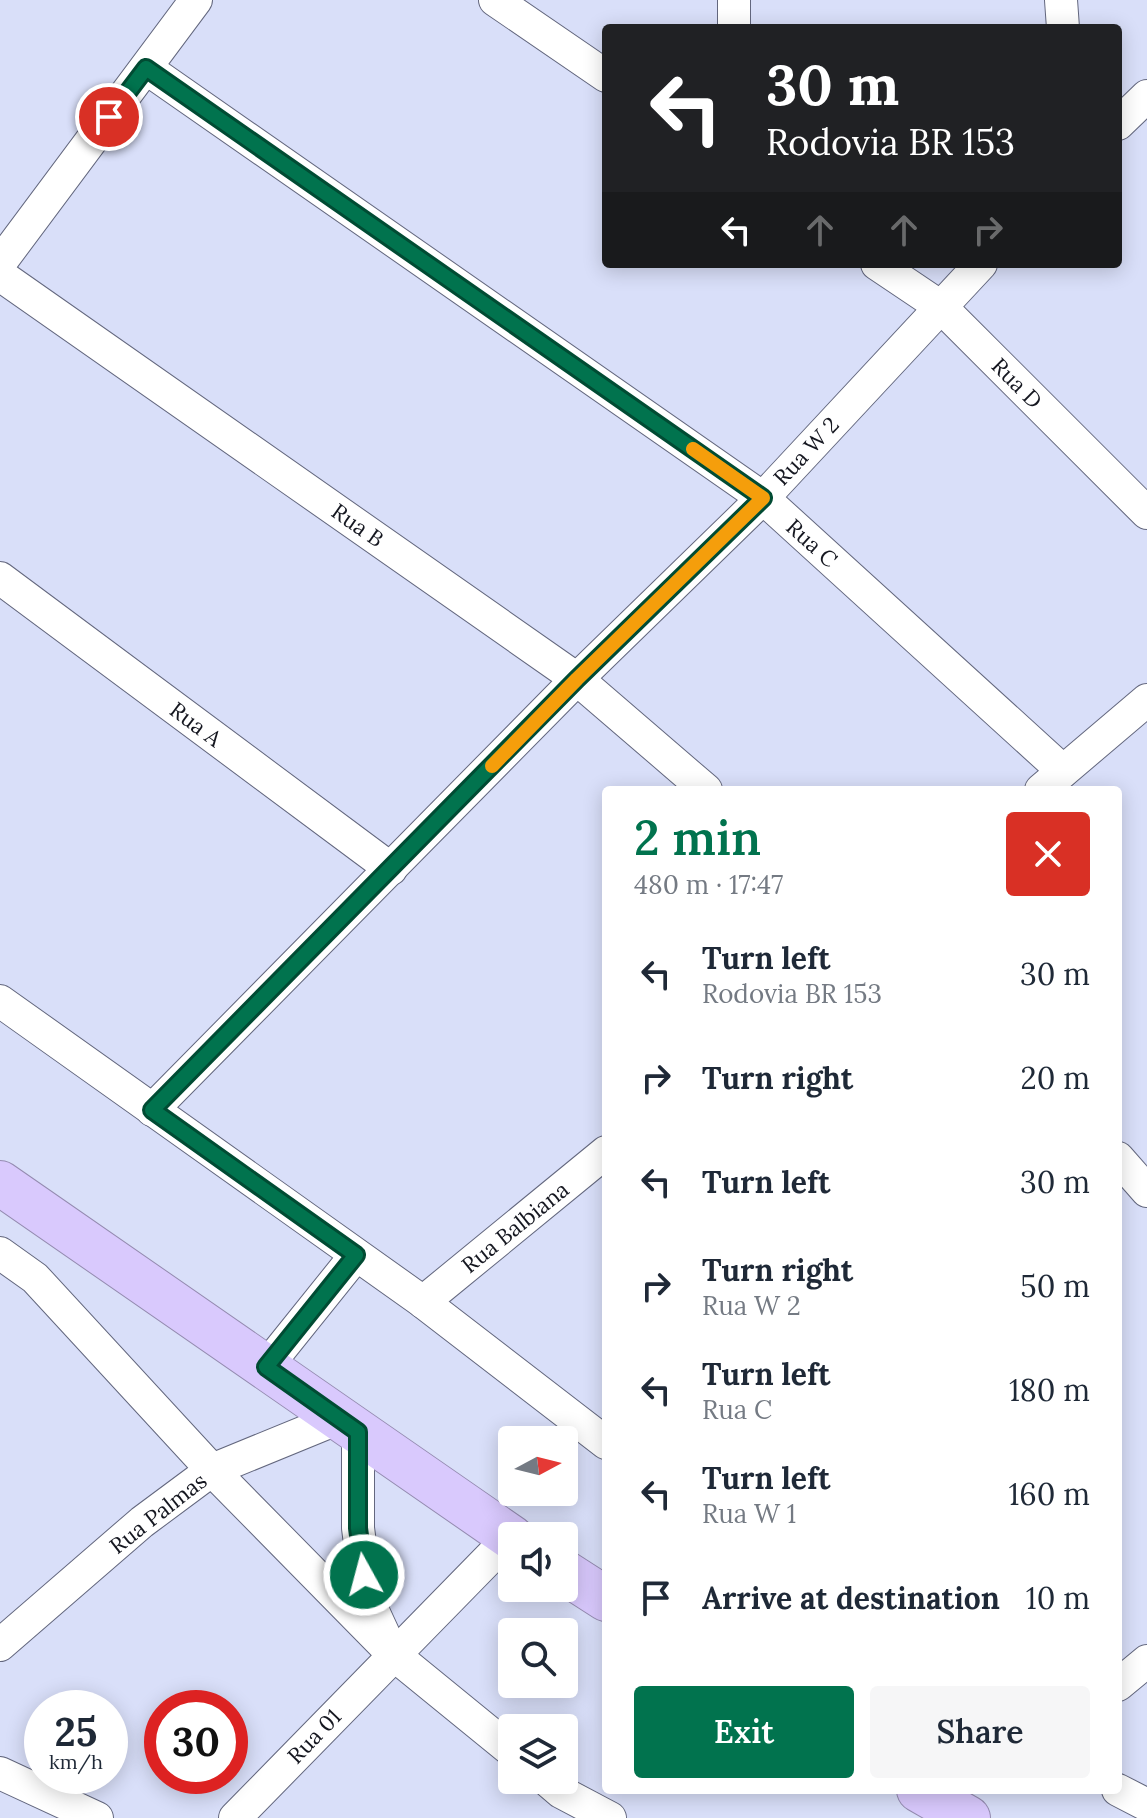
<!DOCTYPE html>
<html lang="en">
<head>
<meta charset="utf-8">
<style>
  body { margin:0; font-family:Lora,serif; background:#f6f6f7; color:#1f2937; height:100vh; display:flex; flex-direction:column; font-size:30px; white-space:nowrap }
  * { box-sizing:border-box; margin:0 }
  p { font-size:26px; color:#747a83 }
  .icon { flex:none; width:44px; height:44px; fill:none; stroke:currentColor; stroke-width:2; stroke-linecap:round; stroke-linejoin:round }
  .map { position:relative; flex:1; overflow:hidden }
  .drawer { position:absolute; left:602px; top:786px; width:520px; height:1008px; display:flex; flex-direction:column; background:#fff; border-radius:8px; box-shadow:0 4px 20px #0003 }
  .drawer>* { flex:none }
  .guide { position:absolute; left:602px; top:24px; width:520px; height:244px; border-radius:8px; box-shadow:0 4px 20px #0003; background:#202124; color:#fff; overflow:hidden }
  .needle { width:52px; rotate:83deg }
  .controls { position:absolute; left:498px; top:1426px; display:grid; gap:16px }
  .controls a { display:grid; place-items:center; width:80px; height:80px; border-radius:8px; background:#fff; box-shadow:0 4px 20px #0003; font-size:40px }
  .speed { position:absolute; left:24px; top:1690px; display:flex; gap:16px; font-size:40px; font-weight:700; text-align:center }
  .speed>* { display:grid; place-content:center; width:104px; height:104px; border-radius:50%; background:#fff; box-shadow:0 4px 20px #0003; line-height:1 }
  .speed small { font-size:20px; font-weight:400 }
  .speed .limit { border:12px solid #d22; background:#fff; color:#111 }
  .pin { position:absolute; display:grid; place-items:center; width:68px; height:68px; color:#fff; margin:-34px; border:4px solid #fff; border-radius:50%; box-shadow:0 2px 8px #0007 }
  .me { position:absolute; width:88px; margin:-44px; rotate:353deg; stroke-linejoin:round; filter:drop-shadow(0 0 6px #0008) }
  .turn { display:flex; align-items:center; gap:28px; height:168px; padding:0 32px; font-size:36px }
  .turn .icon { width:104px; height:104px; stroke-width:2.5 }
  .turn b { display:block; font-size:56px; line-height:68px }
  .lanes { display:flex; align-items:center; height:76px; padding:0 32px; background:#0003; justify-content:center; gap:40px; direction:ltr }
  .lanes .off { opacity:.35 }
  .round { display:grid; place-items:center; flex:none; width:84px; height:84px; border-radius:8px; background:#f6f6f7 }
  .head { display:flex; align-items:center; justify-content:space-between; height:136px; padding:0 32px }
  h1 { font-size:48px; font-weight:600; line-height:60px; color:#01734e }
  .button { display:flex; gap:16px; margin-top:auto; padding:16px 32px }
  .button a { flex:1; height:92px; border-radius:8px; background:#01734e; color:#fff; font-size:32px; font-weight:600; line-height:92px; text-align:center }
  .button a+a { background:#f6f6f7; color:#1f2937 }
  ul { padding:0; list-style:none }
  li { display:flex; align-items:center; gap:24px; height:104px; padding:0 32px }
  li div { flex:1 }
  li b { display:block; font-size:30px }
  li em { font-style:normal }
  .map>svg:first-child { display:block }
</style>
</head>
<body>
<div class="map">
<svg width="1147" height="1818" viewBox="0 0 1147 1818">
  <rect width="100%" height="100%" fill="#d9dff9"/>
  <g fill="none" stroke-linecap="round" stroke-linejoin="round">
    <g stroke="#63677e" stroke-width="34">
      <g id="minor">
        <polyline points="495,0 606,76"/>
        <polyline points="734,0 734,28"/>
        <polyline points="1061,0 1063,28"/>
        <polyline points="146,68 763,498 1063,771"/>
        <polyline points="1118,124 1147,96"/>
        <polyline points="0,263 196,0"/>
        <polyline points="877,264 941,307 1147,513"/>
        <polyline points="0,275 577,679 706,790"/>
        <polyline points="0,578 391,869"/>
        <polyline points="1041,790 1147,700"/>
        <polyline points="0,1001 423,1302 606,1443"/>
        <polyline points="152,1110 577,679 763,498 981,264"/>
        <polyline points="1118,1158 1147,1191"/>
        <polyline points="0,1253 35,1278 212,1470 393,1654 512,1751"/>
        <polyline points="423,1302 606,1152"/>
        <polyline points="266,1367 356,1255"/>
        <polyline points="358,1432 358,1528 367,1598 385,1637"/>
        <polyline points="0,1645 142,1522 212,1470 339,1418"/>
        <polyline points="1118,1685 1147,1661"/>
        <polyline points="0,1773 97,1818"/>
        <polyline points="547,1780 561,1792 610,1818"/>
        <polyline points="1118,1790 1147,1805"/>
        <polyline points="235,1818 510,1537"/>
      </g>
    </g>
    <g stroke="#948bb0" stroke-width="46">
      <g id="highway">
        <polyline points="0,1183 512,1538"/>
        <polyline points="564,1572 606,1599"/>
        <polyline points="919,1790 968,1818"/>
      </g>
    </g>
    <use href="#minor" stroke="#fff" stroke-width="32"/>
    <use href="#highway" stroke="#d9c9fd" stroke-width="44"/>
  </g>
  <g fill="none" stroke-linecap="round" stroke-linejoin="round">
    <g stroke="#014b33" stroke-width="20">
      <polyline id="route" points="109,117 146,68 763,498 577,679 152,1110 356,1255 266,1367 358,1432 358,1528 364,1575"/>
    </g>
    <use href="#route" stroke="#01734e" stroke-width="14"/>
    <polyline stroke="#f59e0b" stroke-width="14" points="492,766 577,679 763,498 693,449"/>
  </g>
  <g text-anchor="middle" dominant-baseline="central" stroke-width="7" stroke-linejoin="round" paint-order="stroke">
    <g font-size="22" fill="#151720" stroke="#fff">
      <text transform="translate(1017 383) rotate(45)">Rua D</text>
      <text transform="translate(806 451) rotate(-47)">Rua W 2</text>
      <text transform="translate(358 525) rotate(35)">Rua B</text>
      <text transform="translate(812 543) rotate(42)">Rua C</text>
      <text transform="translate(196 724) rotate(37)">Rua A</text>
      <text transform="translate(515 1227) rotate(-39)">Rua Balbiana</text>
      <text transform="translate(158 1513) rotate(-38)">Rua Palmas</text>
      <text transform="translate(314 1736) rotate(-46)">Rua 01</text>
    </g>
  </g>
</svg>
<div class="controls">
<a><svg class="needle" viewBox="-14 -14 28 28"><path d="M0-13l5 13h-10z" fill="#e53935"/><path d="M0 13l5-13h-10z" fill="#747a83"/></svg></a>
<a><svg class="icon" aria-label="sound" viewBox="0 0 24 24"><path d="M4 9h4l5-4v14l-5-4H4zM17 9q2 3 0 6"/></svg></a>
<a><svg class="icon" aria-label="search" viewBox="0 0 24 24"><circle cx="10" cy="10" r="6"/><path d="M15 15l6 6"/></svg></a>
<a><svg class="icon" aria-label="layers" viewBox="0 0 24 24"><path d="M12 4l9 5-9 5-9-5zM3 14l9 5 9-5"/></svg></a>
</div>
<div class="speed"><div>25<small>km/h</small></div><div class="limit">30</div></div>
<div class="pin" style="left:109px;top:117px;background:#d93025"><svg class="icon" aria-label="arrive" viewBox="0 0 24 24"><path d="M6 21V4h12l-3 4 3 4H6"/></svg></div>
<svg class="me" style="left:364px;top:1575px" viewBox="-20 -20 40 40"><circle r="17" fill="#01734e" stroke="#fff" stroke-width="3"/><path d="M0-11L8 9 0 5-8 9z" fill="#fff"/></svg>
<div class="guide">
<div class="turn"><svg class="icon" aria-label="left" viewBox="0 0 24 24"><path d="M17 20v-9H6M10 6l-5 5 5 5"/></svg><div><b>30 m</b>Rodovia BR 153</div></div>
<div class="lanes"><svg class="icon" aria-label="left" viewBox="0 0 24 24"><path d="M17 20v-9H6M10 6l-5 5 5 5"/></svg><svg class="icon off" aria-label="ahead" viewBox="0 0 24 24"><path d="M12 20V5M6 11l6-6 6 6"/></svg><svg class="icon off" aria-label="ahead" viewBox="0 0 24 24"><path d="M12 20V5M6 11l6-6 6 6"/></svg><svg class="icon off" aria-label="right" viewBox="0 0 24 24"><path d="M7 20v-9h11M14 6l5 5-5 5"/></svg></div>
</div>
<section class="drawer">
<div class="head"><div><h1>2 min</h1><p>480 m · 17:47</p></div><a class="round" style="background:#d93025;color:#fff"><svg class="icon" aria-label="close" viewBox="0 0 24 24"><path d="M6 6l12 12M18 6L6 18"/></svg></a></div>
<ul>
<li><svg class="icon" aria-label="left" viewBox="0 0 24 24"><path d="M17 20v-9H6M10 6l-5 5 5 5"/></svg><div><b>Turn left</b><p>Rodovia BR 153</p></div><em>30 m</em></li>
<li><svg class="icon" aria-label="right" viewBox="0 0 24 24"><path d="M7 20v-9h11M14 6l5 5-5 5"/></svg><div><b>Turn right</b></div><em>20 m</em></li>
<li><svg class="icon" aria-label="left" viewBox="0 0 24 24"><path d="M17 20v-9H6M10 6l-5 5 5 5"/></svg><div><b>Turn left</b></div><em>30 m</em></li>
<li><svg class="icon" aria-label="right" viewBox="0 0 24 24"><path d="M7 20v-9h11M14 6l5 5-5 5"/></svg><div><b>Turn right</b><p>Rua W 2</p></div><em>50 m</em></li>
<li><svg class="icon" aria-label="left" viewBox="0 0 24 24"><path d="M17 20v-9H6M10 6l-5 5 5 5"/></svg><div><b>Turn left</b><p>Rua C</p></div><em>180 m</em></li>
<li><svg class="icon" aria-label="left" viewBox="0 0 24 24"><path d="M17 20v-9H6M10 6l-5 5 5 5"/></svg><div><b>Turn left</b><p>Rua W 1</p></div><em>160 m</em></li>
<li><svg class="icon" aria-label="arrive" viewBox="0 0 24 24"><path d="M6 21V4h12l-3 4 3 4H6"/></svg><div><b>Arrive at destination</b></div><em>10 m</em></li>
</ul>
<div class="button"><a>Exit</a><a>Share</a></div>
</section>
</div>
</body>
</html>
